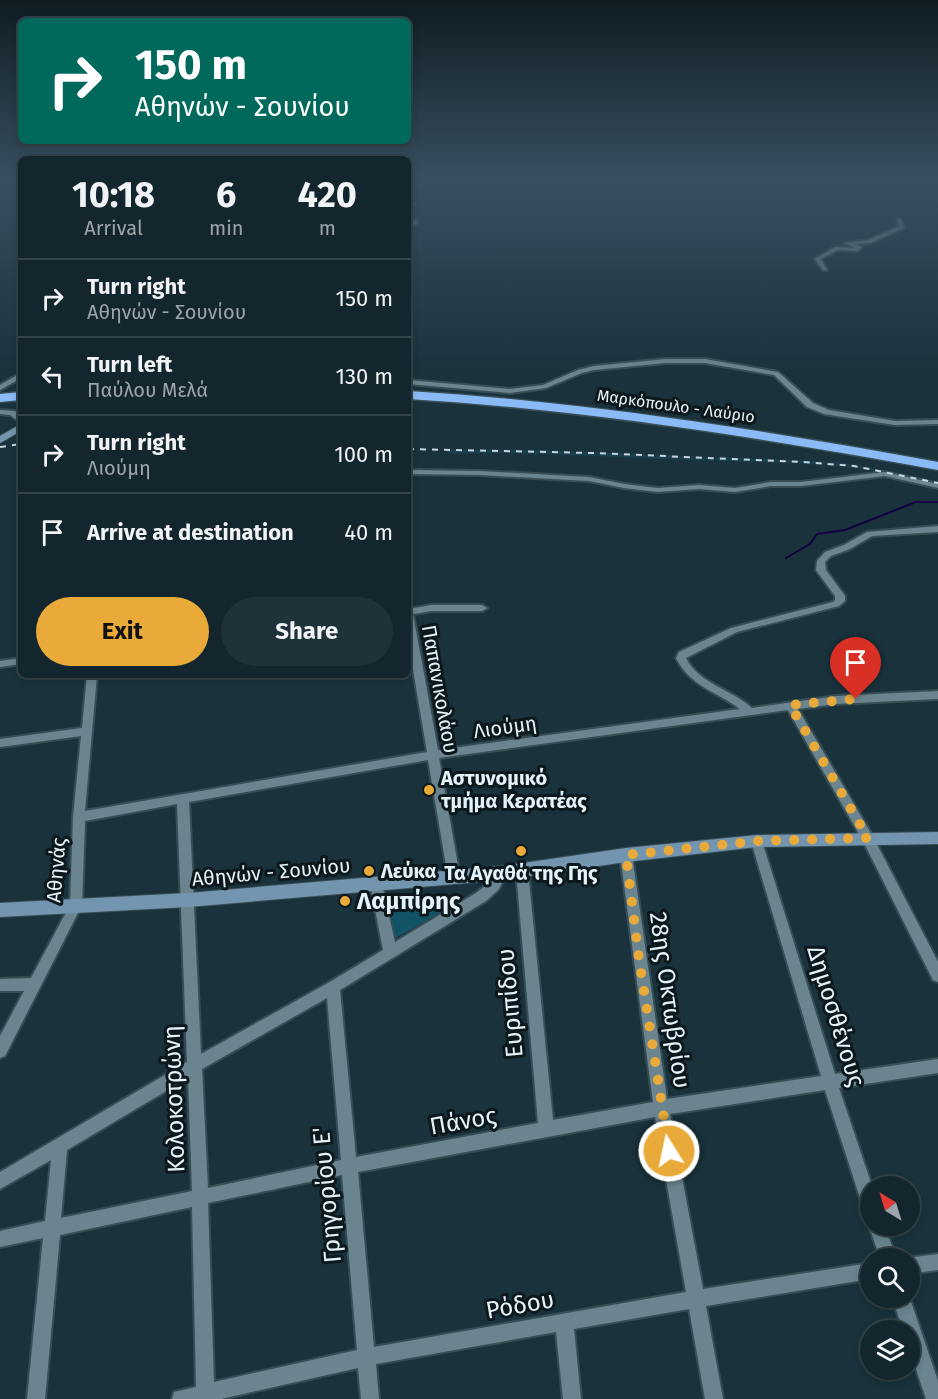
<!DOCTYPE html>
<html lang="en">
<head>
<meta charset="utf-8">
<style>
  body { margin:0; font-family:"Fira Sans",sans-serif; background:#203239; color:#f1f3f6; height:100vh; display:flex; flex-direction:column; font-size:22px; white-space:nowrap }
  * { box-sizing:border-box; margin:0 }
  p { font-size:20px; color:#9da5aa }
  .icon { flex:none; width:33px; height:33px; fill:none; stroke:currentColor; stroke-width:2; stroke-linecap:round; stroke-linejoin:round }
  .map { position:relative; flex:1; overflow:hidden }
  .side { position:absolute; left:18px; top:156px; width:393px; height:522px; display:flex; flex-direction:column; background:#13262d; border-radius:9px; box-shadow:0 3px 9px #0003,0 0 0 2px #324349 }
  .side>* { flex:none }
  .top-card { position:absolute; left:18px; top:18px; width:393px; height:126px; border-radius:9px; box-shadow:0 3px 9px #0003,0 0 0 2px #324349; background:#00695c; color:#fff; overflow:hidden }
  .needle { width:39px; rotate:322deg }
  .buttons { position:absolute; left:860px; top:1176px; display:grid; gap:12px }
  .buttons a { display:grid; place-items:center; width:60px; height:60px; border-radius:50%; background:#13262d; box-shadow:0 3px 9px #0003,0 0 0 2px #324349; font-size:30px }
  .pin { position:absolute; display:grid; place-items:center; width:51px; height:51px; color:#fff; margin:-62px -26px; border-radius:50% 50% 50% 0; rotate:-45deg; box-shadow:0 0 6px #0007 }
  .pin .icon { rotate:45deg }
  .me { position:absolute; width:66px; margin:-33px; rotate:350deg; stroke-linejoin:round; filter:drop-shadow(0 0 4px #0008) }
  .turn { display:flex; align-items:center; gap:21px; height:126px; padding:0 18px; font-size:27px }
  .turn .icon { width:78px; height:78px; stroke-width:2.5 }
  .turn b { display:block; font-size:42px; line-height:51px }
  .eta { display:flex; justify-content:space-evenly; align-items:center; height:102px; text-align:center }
  .eta b { font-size:36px; font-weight:700; line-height:42px }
  .button { display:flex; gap:12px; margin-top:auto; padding:12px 18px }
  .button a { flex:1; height:69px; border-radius:36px; background:#eaaa39; color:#111; font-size:24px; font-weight:700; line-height:69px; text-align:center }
  .button a+a { background:#203239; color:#f1f3f6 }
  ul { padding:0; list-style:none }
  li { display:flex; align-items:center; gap:18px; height:78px; padding:0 18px; border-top:2px solid #324349 }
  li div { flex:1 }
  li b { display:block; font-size:22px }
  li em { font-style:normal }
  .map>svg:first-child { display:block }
</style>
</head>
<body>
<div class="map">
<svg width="938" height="1399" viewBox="0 0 938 1399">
  <rect width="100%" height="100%" fill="#19323c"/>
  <g fill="#1c3e4b">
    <polygon points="447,449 543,450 713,457 713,461 516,453 447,454"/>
    <polygon points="718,457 838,462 938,481 938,484 856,468 792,463 716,461"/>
  </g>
  <polygon fill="#125367" points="443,898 447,909 390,941 383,906"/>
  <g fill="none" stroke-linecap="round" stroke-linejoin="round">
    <polyline stroke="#130143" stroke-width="2" points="786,558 810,544 817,534 845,530 916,502 938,502"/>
    <g stroke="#384e56" stroke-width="4">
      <g id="street">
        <polygon points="413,203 415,205 408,207 408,204"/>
        <polygon points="897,219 901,219 904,228 871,243 856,244 862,247 858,251 838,250 821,259 827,270 823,270 815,259 835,247 855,248 844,243 868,240 899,226"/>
        <polygon points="416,220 418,223 408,226 408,222"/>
        <polygon points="666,359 705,359 778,372 813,403 829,410 895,421 938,420 938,424 895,425 824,414 807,407 774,375 705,363 666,363 594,370 582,373 546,388 510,393 408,384 408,380 510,389 543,385 578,370 594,366"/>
        <polygon points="21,373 21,378 0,390 0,385"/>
        <polygon points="0,410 15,411 21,417 21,423 10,415 0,414"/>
        <polygon points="408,470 480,471 589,477 624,484 658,488 699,485 735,488 771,482 801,482 885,472 938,484 938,488 885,476 801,486 771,486 735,492 699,489 658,492 624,488 589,481 480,475 408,474"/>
        <path d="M938,526V532L872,536L850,549L831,556L825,562L826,570L845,596V601L839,606L737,632L686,658C699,684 731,689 752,708L836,696L938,691V699L836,704L798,709L872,835L938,962V982L933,980L863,841L788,710L439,758L460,877L458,881L454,882L450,881L448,877L428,760L189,802L201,1054L328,983L383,950L370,884L372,880L376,879L380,880L382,884L395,942L476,893L490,882L498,869L502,868L506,869L508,873L498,890L486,901L340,990L356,1157L538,1123L516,871L518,867L522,866L526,867L528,871L553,1120L653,1102L620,855L622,851L626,850L630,851L632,855L667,1099L821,1076L751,841L753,838L757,836L761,838L835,1074L938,1059V1073L839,1088L872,1186H870V1212L864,1210L862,1204L825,1090L670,1114L703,1289L870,1263V1279L706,1306L723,1399H705L689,1309L574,1329L581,1399H563L556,1332L376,1364L379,1399H361L358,1368L221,1399H172L174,1392L196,1387L192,1207L60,1235L45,1399H27L43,1238L0,1247V1231L45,1221L51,1160L0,1189V1172L187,1062L177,804L85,821L82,905L5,1056L0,1058V1036L24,991H0V979L31,978L70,905L73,817L81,736L0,747V739L82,728L87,675H97L85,811L427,752L408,640V609L432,605H482L487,608L482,611H432L413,614L438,750L740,709C716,691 691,687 676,658L679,652L731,628L833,602L835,600V596L816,570L817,561L825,552L844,545L867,532ZM327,998L341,1160L208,1188L202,1069ZM188,1078L192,1191L61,1218L67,1150ZM655,1117L686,1292L374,1347L358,1172ZM342,1175L357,1350L214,1382L208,1203Z"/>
        <polygon points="21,658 21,664 0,667 0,661"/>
        <polygon points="870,1223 870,1226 885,1226 896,1258 880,1258 869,1226"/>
        <polygon points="938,1254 938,1270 909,1274 909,1258 907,1258"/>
        <polygon points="909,1296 938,1381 938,1399 926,1399 909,1348 909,1330 903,1330 892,1298"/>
      </g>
    </g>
    <g stroke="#384e56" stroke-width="2">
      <g id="secondary">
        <polygon points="21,424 21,431 0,443 0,436"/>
        <polygon points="938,832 938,844 757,847 626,862 502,880 188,907 0,917 0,903 188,893 502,866 626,848 757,835"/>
      </g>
    </g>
    <g stroke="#384e56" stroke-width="3">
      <g id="highway">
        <path d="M408,391C587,402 762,430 938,462V470C762,438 587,410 408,399Z"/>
        <polygon points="21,392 21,400 0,402 0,394"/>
      </g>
    </g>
    <use href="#street" fill="#6a8590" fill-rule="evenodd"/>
    <use href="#secondary" fill="#7495af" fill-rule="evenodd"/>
    <use href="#highway" fill="#8abbf6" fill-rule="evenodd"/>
    <g stroke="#c7d7de" stroke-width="2" stroke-dasharray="6 6" stroke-linecap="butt">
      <polyline points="0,447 21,444"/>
      <polyline points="408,449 593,453 803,462 854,466 938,483"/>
    </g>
  </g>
  <linearGradient id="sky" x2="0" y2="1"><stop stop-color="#0e1c21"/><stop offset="0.48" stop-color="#384f61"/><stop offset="1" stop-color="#384f61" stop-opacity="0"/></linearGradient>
  <rect width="938" height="374" fill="url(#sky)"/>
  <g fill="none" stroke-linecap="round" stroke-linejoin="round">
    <polyline stroke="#eaaa39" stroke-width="10" stroke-dasharray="0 18" points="669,1151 639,959 626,855 758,841 868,838 790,705 856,699"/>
  </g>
  <g fill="#eaaa39" stroke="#0d181d" stroke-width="2">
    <circle cx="429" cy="790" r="6"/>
    <circle cx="521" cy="851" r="6"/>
    <circle cx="369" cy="871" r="6"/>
    <circle cx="345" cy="901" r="6"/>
  </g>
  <g text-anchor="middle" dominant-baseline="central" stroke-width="6" stroke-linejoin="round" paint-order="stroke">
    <g font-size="16" fill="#e4f3f9" stroke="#0d181d">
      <text transform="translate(676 406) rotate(8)">Μαρκόπουλο - Λαύριο</text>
    </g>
    <g font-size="20" fill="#e4f3f9" stroke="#0d181d">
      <text transform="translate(440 689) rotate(80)">Παπανικολάου</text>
      <text transform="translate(505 727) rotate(-8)">Λιούμη</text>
      <text transform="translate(56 870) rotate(-85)">Αθηνάς</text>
      <text transform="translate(271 872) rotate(-5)">Αθηνών - Σουνίου</text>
    </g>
    <g font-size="20" font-weight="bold" fill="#e4f3f9" stroke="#0d181d" text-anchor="start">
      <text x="441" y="778">Αστυνομικό<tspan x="441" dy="23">τμήμα Κερατέας</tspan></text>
      <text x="381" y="871">Λεύκα</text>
      <text x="521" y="873" text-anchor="middle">Τα Αγαθά της Γης</text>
    </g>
    <g font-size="24" font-weight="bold" fill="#e4f3f9" stroke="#0d181d" text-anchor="start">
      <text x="357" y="901">Λαμπίρης</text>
    </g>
    <g font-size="24" fill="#e4f3f9" stroke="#0d181d">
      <text transform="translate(670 1000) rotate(82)">28ης Οκτωβρίου</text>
      <text transform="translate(510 1003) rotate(-95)">Ευριπίδου</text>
      <text transform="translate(836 1016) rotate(73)">Δημοσθένους</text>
      <text transform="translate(174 1099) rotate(-92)">Κολοκοτρώνη</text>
      <text transform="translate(463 1121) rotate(-10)">Πάνος</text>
      <text transform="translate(327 1195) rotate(-95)">Γρηγορίου Ε'</text>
      <text transform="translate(520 1305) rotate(-10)">Ρόδου</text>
    </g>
  </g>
</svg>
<div class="buttons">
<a><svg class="needle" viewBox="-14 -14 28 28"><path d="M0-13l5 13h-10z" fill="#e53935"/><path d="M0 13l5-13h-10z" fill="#9da5aa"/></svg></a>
<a><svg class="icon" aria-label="search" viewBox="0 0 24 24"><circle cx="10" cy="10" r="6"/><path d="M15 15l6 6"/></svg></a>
<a><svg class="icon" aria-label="layers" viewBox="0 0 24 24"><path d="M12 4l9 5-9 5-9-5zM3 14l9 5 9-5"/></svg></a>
</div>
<div class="pin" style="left:856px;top:699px;background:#d93025"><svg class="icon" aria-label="arrive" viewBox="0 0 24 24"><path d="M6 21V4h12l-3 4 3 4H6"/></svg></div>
<svg class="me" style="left:669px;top:1151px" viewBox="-20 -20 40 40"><circle r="17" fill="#eaaa39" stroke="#fff" stroke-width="3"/><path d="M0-11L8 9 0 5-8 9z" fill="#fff"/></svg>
<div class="top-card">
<div class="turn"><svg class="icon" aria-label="right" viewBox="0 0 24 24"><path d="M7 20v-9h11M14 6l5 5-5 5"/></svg><div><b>150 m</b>Αθηνών - Σουνίου</div></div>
</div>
<section class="side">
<div class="eta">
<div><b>10:18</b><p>Arrival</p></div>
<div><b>6</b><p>min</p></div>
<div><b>420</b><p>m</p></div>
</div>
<ul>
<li><svg class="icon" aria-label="right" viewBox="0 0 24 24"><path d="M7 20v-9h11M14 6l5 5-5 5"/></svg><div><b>Turn right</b><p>Αθηνών - Σουνίου</p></div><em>150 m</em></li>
<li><svg class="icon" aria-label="left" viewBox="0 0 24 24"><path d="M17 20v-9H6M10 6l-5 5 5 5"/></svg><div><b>Turn left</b><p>Παύλου Μελά</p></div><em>130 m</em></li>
<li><svg class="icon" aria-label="right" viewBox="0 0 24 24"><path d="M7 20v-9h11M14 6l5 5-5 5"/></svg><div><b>Turn right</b><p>Λιούμη</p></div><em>100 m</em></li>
<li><svg class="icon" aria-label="arrive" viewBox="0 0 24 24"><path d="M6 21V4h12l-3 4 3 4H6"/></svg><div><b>Arrive at destination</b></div><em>40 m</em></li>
</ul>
<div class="button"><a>Exit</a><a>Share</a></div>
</section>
</div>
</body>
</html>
